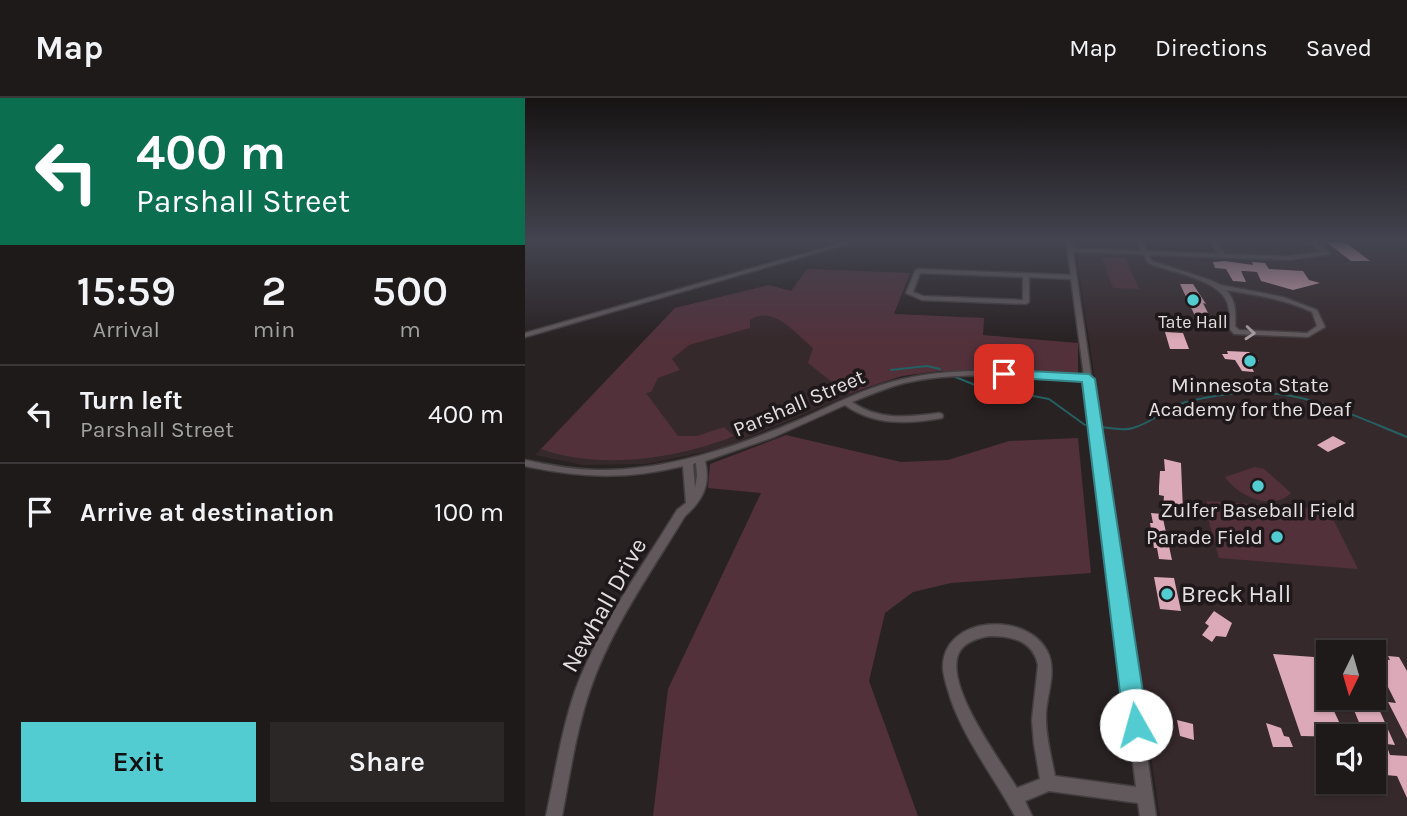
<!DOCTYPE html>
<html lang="en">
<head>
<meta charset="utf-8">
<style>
  body { margin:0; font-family:Karla,sans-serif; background:#2c2727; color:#f1f3f6; height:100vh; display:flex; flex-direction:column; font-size:26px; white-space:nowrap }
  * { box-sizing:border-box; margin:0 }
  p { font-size:23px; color:#a1a1a2 }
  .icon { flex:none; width:38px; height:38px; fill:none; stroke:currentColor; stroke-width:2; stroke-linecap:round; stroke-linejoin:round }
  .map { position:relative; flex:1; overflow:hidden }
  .side { display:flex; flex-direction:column; background:#1f1a1a; width:525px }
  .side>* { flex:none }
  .top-card { background:#0b6e4f; color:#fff; overflow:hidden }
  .needle { width:46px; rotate:185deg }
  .tools { position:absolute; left:791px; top:542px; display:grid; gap:14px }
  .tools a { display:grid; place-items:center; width:70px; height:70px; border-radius:0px; background:#1f1a1a; box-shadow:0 2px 5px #0004,0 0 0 2px #3c3839; font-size:35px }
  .pin { position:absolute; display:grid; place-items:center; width:60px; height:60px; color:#fff; margin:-30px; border-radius:14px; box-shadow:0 4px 10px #0006 }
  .me { position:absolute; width:77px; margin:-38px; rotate:353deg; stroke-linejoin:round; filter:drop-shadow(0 0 5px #0008) }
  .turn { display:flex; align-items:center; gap:24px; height:147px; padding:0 21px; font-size:32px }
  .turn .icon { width:91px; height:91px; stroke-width:2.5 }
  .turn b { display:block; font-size:49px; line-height:60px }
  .eta { display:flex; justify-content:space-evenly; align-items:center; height:119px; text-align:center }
  .eta b { font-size:42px; font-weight:600; line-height:49px }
  .button { display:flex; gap:14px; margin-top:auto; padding:14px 21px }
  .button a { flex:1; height:80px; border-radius:0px; background:#52ccd1; color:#111; font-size:28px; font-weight:600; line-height:80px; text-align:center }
  .button a+a { background:#2c2727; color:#f1f3f6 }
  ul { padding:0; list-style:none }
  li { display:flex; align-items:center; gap:21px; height:98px; padding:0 21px; border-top:2px solid #3c3839 }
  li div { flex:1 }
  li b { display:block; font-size:26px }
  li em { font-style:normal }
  header { display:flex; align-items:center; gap:42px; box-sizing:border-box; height:98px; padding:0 35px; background:#1f1a1a; border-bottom:2px solid #3c3839 }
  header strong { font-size:33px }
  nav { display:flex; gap:38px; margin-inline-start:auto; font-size:24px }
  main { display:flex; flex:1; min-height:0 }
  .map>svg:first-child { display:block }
</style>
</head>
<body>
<header>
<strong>Map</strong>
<nav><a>Map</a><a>Directions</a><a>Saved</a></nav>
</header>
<main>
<section class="side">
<div class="top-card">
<div class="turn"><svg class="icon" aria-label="left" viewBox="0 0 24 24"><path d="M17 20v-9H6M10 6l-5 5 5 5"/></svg><div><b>400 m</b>Parshall Street</div></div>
</div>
<div class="eta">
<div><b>15:59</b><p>Arrival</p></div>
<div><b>2</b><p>min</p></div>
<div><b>500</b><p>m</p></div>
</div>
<ul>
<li><svg class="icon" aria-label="left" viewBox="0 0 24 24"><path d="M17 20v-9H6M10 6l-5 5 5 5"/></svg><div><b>Turn left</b><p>Parshall Street</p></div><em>400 m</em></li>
<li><svg class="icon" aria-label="arrive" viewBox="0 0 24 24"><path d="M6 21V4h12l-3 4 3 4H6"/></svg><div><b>Arrive at destination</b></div><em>100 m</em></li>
</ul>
<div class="button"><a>Exit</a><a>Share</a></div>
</section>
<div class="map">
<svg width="882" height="718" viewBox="0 0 882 718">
  <rect width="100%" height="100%" fill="#292223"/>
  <g fill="#36292c" fill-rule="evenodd">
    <path d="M692,143H855L882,154V718H635L551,154L704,159ZM803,555H849V600H803ZM803,639H849V684H803Z"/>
    <polygon points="282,171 385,175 369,216 459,220 457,241 553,245 553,275 435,271 377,278 356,284 198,350 121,366 58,367 10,357 150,210 244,187 266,193"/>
  </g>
  <g fill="#52313b">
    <polygon points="577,160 601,160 614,191 588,190"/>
    <path d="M282,171L385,175L369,216L459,220L458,237L553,245V275L413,273L377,278L322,296L283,265L288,250C271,236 248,206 225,222V230L164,247L147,261L155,272L133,280L126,294L121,295L153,338H172L199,329L209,338C152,361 75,372 16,351L150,210L244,187L266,193Z"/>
    <polygon points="261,337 376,364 423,362 484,343 553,340 566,475 426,485 388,494 360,515 344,583 393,718 128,718 143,591 236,395 183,390 185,366"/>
    <path d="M730,369L739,371L766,395C747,414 713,398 700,379Z"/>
    <polygon points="682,403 803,411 833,471 694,460 682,417"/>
  </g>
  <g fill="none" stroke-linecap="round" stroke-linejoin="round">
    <g stroke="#256062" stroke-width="2">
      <polyline points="366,272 402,268 415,271"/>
      <polyline points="428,278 450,287 524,301 560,327"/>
      <path d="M576,329C585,330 599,333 608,330C627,325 642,309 661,304C754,280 798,305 882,339"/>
    </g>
  </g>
  <g fill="#dba9b7">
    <polygon points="800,143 819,143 845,163 826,163"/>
    <polygon points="700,163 728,167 727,164 740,165 744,171 778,173 784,182 795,185 768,192 736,183 732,174 720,173 716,173 721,184 708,183 701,171 690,170 688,164"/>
    <polygon points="655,186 668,186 681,206 678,205 686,221 671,220"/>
    <polygon points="640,234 658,235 664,251 645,251"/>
    <polygon points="702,253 724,254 734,263 723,262 729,274 717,273 710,262 700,261 697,256 703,256"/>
    <polygon points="808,338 821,345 803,354 792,347"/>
    <polygon points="639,361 656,365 658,413 638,410 639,398 634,397 634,389 635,373 640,373"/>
    <polygon points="626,415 637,416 647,462 634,461 632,450 629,450 625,425 628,425"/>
    <polygon points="629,479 649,480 656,513 635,511"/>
    <polygon points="689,513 707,525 701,539 691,538 687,544 677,537 684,528 680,525"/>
    <polygon points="748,556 789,559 803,585 803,600 821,639 776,638"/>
    <polygon points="863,558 874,559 882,573 882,641 863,604 871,605 851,565 859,565 857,561 865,562"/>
    <polygon points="824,600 849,600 870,647 861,646 865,657 882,658 882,700 872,678 860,677 853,660 859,660 853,645 849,645 849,639 840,639"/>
    <polygon points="652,622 668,626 669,642 655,638"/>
    <polygon points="741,625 756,630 759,638 764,639 768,649 748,649"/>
  </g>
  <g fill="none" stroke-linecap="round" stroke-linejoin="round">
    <g stroke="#433e40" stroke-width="3">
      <g id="minor">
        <polygon points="323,143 332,143 0,239 0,235"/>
        <path d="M541,143H547L548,150L616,153L610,143H616L622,153L694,156L685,143H691L700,156L763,158L797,154L783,143H789L805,155L802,157L763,162L624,157L627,163L685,182L696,187L758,199L792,212L800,229L783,239L709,236L702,228C703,223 705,217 704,212C702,181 646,175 623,165L618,156L548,154L631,718H615L613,705L524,693L500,703L507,718H490C469,679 441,644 426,602C423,592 419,581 418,571C416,516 506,512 524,557C531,576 522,596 521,615C520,636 526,657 530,678L611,689L559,283C500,280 437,271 379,285C361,290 344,297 327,304C354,323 384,319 414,315L417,316L418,318L417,320C384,326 349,328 320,307L249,339L180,363C186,387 177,403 160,418C126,474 86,530 65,592C51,633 45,676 37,718H21C30,676 36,634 50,593C74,528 116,471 152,412L161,405L158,368C101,382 57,380 0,368V362C24,367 49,372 74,372C144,372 210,349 274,322C308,307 341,289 378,281C437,267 499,275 559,278L546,181L504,179V204L501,206L397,202L381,195L390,173L393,171L546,177ZM395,175L498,179V202L398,198L388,194ZM701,192C731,197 759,201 787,214L792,228L782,235L714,232L710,228C711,213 711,203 701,192ZM171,365L172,378L170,390L168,366ZM464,538C486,538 508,542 513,567L507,622L509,646L515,681L492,690C475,662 421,590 433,557C438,544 453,540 464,538Z"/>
      </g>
    </g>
    <use href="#minor" fill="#62595c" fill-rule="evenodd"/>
  </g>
  <defs><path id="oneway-chevron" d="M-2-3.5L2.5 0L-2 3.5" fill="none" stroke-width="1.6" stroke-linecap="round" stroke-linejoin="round" transform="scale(1.75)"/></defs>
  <use stroke="#a9a2a5" href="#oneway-chevron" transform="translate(725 235) rotate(5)"/>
  <linearGradient id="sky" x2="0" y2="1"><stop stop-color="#171313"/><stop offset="0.59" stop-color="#434450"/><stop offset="1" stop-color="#434450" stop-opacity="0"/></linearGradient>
  <rect width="882" height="243" fill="url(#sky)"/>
  <polygon fill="#52ccd1" stroke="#358588" stroke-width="2" points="479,272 564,276 570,281 623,627 619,635 611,639 602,635 599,627 557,284 474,279 474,273"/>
  <g fill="#52ccd1" stroke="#1f181a" stroke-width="2.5">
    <circle cx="668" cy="202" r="7"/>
    <circle cx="725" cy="263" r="7"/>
    <circle cx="733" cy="388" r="7"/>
    <circle cx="752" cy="439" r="7"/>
    <circle cx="642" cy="496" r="7"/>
  </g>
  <g text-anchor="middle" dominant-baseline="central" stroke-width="7" stroke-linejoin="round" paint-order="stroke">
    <g font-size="18" fill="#e3dee0" stroke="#1f181a">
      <text x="668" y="224">Tate Hall</text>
    </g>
    <g font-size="21" fill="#e3dee0" stroke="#1f181a">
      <text x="725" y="287">Minnesota State<tspan x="725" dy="24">Academy for the Deaf</tspan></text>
      <text x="733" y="412">Zulfer Baseball Field</text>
      <text x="738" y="439" text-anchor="end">Parade Field</text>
    </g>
    <g font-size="21" fill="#e3dee0" stroke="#1f181a">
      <text transform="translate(274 305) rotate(-23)">Parshall Street</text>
    </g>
    <g font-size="24" fill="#e3dee0" stroke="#1f181a" text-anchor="start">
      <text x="656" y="496">Breck Hall</text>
    </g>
    <g font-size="24" fill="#e3dee0" stroke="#1f181a">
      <text transform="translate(79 507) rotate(-61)">Newhall Drive</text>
    </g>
  </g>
</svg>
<div class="tools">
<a><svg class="needle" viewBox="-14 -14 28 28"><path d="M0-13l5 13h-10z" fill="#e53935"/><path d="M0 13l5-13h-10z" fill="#a1a1a2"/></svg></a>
<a><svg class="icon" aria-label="sound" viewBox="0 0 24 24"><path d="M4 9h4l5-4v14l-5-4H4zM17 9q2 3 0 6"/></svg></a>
</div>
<div class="pin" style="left:479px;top:276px;background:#d93025"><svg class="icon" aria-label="arrive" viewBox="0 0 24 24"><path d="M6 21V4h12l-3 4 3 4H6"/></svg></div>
<svg class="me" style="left:611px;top:627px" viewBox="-20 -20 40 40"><circle r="19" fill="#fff"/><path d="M0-13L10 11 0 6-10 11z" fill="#52ccd1"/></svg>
</div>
</main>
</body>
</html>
